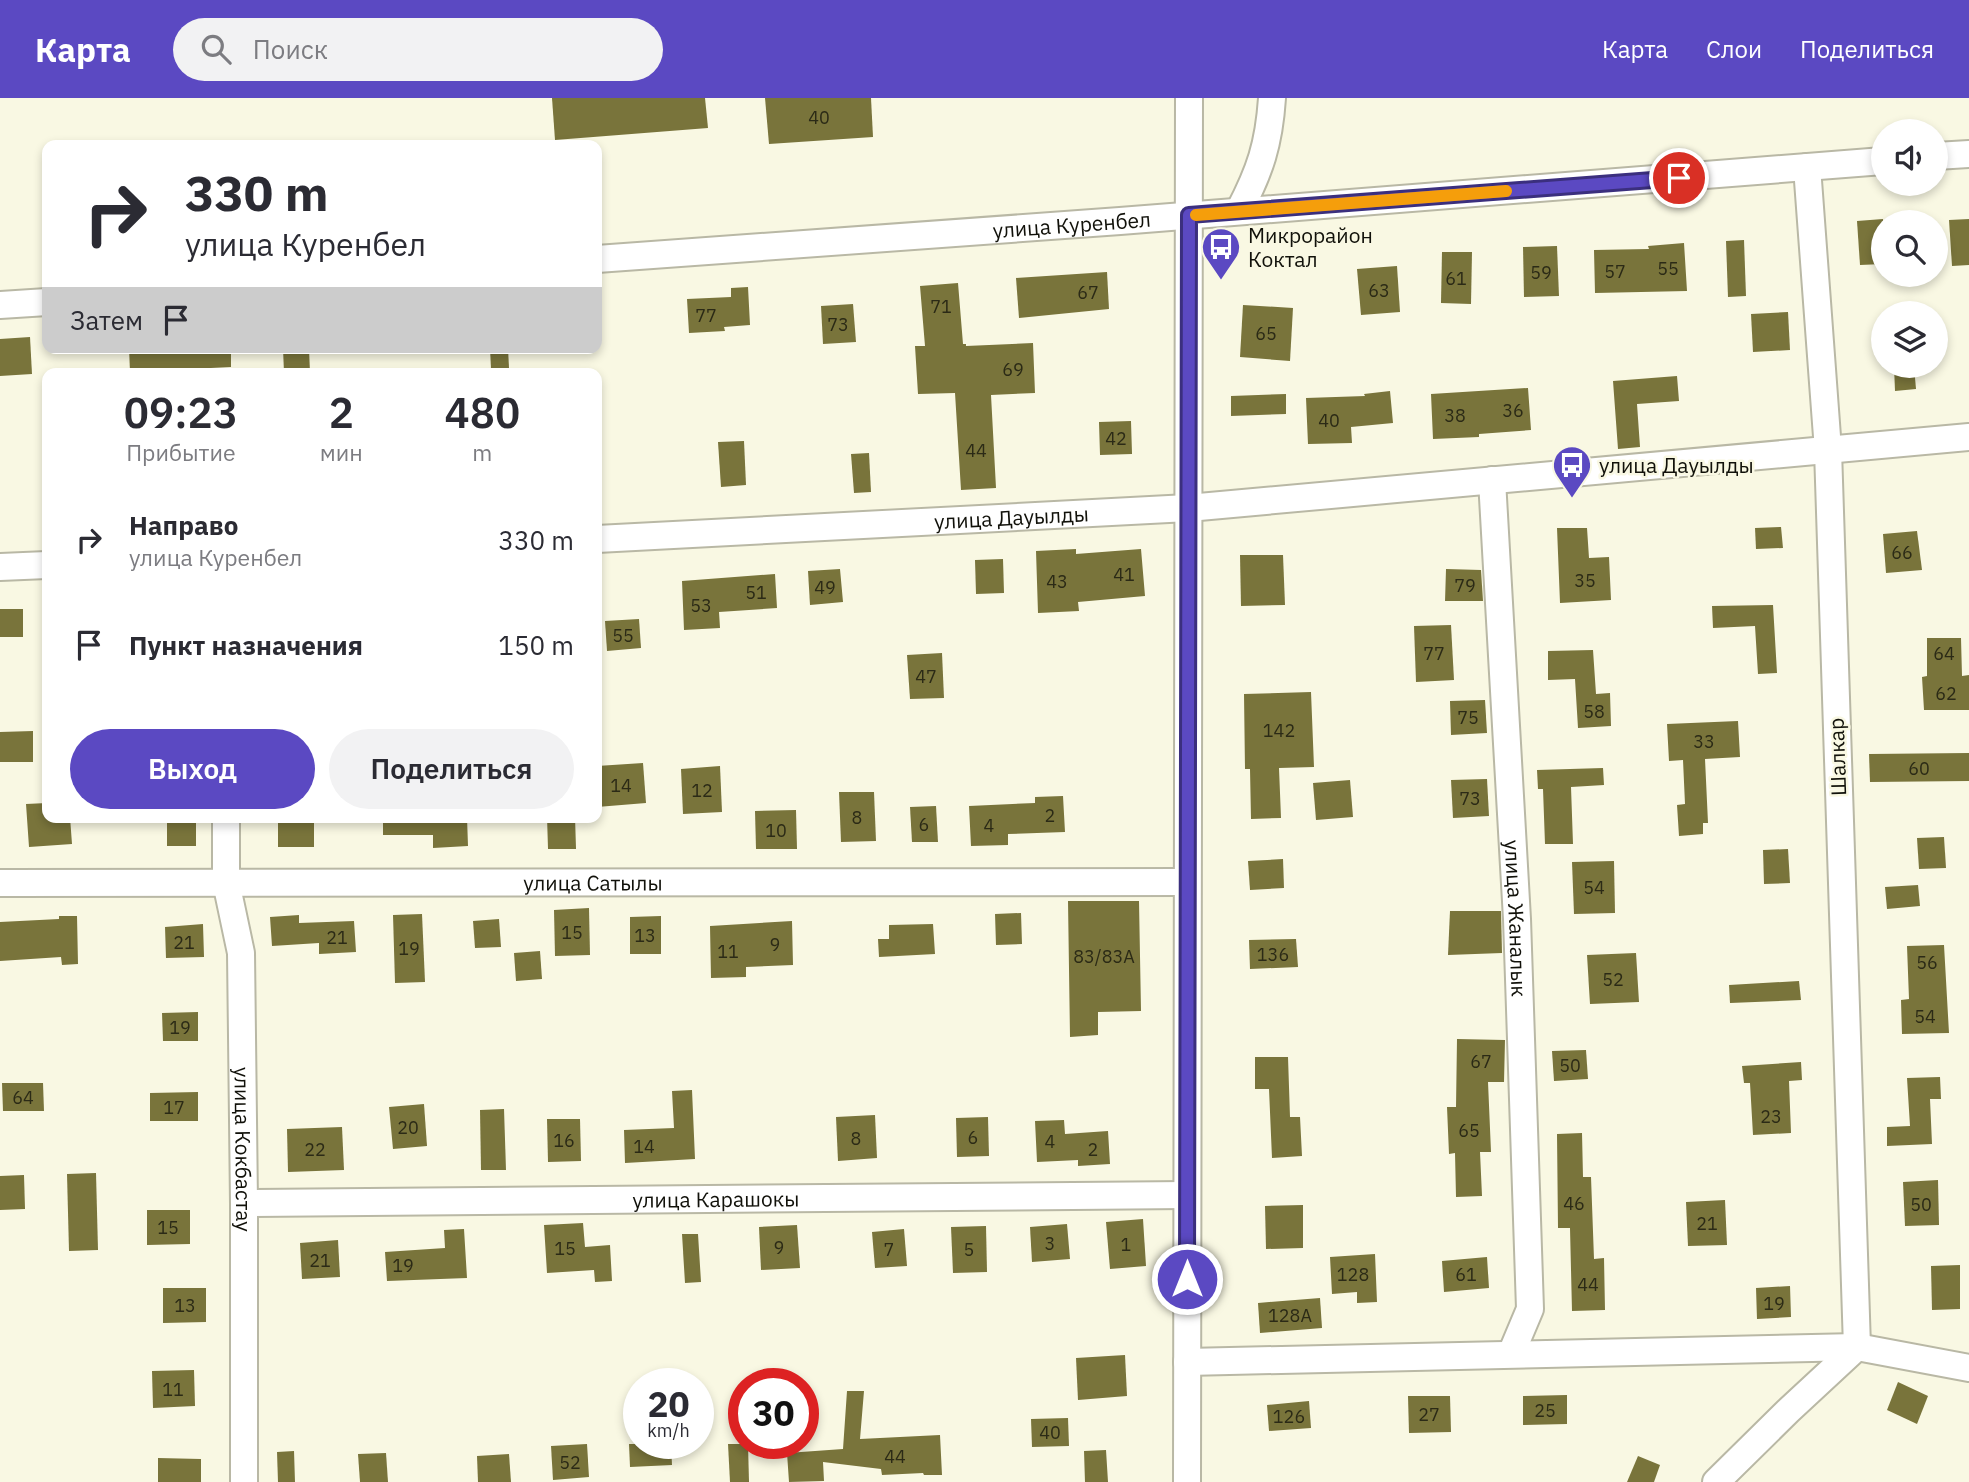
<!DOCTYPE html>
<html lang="ru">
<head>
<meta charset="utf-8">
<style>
  body { margin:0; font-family:"IBM Plex Sans",sans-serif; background:#f2f2f3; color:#2b2b33; height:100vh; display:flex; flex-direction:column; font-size:26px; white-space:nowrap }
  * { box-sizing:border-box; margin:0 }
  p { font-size:23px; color:#7c7c81 }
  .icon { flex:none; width:38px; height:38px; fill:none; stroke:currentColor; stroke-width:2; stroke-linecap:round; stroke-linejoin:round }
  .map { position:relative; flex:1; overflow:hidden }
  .drawer { position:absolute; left:42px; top:270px; width:560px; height:455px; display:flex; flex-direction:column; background:#fff; border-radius:14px; box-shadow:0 4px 10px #0003 }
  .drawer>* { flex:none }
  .hud { position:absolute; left:42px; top:42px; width:560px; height:214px; border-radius:14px; box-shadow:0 4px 10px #0003; background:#fff; color:#2b2b33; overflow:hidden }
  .tools { position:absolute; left:1871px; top:21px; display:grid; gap:14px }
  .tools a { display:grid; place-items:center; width:77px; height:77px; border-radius:50%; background:#fff; box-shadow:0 4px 10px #0003; font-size:35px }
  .speed { position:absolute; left:623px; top:1270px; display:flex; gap:14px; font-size:35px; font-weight:700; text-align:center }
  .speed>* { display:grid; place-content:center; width:91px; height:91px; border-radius:50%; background:#fff; box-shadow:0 4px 10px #0003; line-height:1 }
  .speed small { font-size:18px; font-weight:400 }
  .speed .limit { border:10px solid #d22; background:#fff; color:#111 }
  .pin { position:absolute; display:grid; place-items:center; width:60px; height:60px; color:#fff; margin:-30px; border:4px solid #fff; border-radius:50%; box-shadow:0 2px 7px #0007 }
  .me { position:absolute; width:77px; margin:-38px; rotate:0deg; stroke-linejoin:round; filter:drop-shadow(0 0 5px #0008) }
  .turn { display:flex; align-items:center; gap:24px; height:147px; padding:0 28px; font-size:32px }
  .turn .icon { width:91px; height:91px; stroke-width:2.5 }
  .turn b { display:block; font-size:49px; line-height:60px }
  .then { display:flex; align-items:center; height:66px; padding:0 28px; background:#0003; gap:14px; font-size:26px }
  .eta { display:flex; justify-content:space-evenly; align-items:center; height:119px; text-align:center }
  .eta b { font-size:42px; font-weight:600; line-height:49px }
  .primary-button { display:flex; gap:14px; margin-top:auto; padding:14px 28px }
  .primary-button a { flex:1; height:80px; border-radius:42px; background:#5b49c2; color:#fff; font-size:28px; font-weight:600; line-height:80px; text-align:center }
  .primary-button a+a { background:#f2f2f3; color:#2b2b33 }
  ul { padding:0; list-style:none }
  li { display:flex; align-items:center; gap:21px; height:105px; padding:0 28px }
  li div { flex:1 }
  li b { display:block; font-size:26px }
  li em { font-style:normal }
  header { display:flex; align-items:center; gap:42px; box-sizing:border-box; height:98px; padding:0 35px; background:#5b49c2; color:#fff }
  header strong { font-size:33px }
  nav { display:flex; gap:38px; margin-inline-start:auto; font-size:24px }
  .search { width:490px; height:63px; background:#f2f2f3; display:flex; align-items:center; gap:18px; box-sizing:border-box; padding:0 24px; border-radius:38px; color:#7c7c81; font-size:26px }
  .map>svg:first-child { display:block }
</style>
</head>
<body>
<header>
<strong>Карта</strong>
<div class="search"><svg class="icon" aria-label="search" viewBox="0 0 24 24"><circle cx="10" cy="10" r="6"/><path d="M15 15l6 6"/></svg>Поиск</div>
<nav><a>Карта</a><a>Слои</a><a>Поделиться</a></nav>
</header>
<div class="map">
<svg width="1969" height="1384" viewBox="0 0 1969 1384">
  <rect width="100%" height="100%" fill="#f9f8e3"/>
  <g fill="#79743b">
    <polygon points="552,0 705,0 708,30 555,42"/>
    <polygon points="765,0 871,0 873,39 769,46"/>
    <polygon points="1883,121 1883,166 1860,167 1857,123"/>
    <polygon points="1969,121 1969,167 1952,168 1949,122"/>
    <polygon points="1744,142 1746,198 1728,199 1726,143"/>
    <polygon points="1684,145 1687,193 1595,195 1594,152 1649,151 1648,148"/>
    <polygon points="1557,148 1559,198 1524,199 1523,149"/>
    <polygon points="1442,154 1472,154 1471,206 1441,205"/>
    <polygon points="1397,168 1400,214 1361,217 1357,171"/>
    <polygon points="1107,174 1109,211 1019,220 1016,180"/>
    <polygon points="958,185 963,246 966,246 966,248 1033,245 1035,295 991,297 996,390 961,392 955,295 918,296 915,248 925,248 920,188"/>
    <polygon points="748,189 750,227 724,229 725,233 689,235 687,201 731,199 731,190"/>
    <polygon points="853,206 856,244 823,246 821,208"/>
    <polygon points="1243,207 1293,210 1290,263 1240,259"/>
    <polygon points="1788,214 1790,252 1753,254 1751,216"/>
    <polygon points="30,239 32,276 0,278 0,241"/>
    <polygon points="129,250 231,250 231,269 130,274"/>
    <polygon points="283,250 309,250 310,275 284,275"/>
    <polygon points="490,250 508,250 509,270 491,271"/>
    <polygon points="1894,268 1914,268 1916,291 1895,293"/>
    <polygon points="1677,278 1679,303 1637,306 1640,349 1618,351 1613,283"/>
    <polygon points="1528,290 1531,332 1479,336 1479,339 1433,341 1431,296"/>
    <polygon points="1390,293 1393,325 1351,329 1352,345 1308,346 1306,300 1365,298 1364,296"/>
    <polygon points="1286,296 1286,316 1231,318 1231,298"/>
    <polygon points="1131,323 1132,356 1100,357 1099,324"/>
    <polygon points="744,343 746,387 721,389 718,344"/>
    <polygon points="869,355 871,394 854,395 851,356"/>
    <polygon points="1781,429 1783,450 1756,451 1755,430"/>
    <polygon points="1557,430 1587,430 1589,460 1609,459 1611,502 1560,505"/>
    <polygon points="1917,433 1922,472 1886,475 1883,436"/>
    <polygon points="1076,451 1076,456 1141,451 1145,498 1078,504 1079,513 1038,515 1036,453"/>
    <polygon points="1240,457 1283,457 1285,507 1241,508"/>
    <polygon points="1003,461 1004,495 976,496 975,462"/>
    <polygon points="840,471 843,504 810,507 808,473"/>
    <polygon points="1446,471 1481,472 1483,503 1445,503"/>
    <polygon points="775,476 777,510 719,514 720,530 684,532 682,483"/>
    <polygon points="1773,507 1777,575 1758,576 1755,528 1713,530 1712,508"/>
    <rect x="0" y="511" width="23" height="28"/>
    <polygon points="639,521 641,550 607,553 605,523"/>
    <polygon points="1451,527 1454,582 1416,584 1414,528"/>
    <polygon points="1927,540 1961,540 1962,578 1969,577 1969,612 1924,612 1922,579 1927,578"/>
    <polygon points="1593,552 1596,596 1610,595 1611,628 1578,630 1575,581 1548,582 1548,553"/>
    <polygon points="942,555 944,600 910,601 907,557"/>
    <polygon points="1311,594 1314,669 1279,670 1281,720 1251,721 1250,671 1245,671 1244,596"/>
    <polygon points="1485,602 1487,635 1451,637 1450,603"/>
    <polygon points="1738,623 1740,659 1705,661 1708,725 1703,725 1703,736 1679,738 1677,707 1685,706 1683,662 1669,663 1667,626"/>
    <polygon points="33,633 33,664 0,664 0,634"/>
    <polygon points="1969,655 1969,683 1870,684 1869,656"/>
    <polygon points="643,665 646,705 597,709 597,668"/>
    <polygon points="720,668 722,714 683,716 681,671"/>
    <polygon points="1603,670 1604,687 1571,689 1573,746 1545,746 1543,691 1538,691 1537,672"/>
    <polygon points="1487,681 1489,718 1453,720 1451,682"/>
    <polygon points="1350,682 1353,719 1316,722 1313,685"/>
    <polygon points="839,694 874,694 876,743 841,744"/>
    <polygon points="1063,698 1065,734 1008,736 1008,747 971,748 969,708 1035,705 1035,699"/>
    <polygon points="47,705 47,719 70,719 72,746 29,749 26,706"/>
    <polygon points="936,708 938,744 912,744 910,709"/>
    <polygon points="796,712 797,751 756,751 755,713"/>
    <rect x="167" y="719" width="29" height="29"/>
    <rect x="278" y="719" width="36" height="30"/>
    <polygon points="383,719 467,719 468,748 433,750 433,737 383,737"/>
    <polygon points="547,719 575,719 576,751 548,751"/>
    <polygon points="1944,739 1946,770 1919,771 1917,740"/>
    <polygon points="1788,751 1790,785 1764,786 1763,752"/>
    <polygon points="1283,761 1284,790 1250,792 1248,763"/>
    <polygon points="1614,763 1615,815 1574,816 1572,764"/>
    <polygon points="1918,787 1920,808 1887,811 1885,789"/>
    <polygon points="1068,803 1139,803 1141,913 1098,914 1098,937 1070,939"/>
    <polygon points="589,810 590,857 555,858 554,812"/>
    <polygon points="1450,813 1501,813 1502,855 1448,857"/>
    <polygon points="1021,815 1022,846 996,847 995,816"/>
    <polygon points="422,816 425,884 395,885 393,817"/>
    <polygon points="299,817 299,825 354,823 356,854 319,856 319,845 272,848 270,819"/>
    <polygon points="59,818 77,818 78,866 62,867 61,859 0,863 0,824 59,821"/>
    <polygon points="661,818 661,856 630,856 630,819"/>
    <polygon points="499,821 501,849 475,850 473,823"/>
    <polygon points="792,823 793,867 746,869 746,879 711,880 710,828"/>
    <polygon points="203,826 204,859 166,860 165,829"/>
    <polygon points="933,826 935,856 879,859 878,841 889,841 889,827"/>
    <polygon points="1296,841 1298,869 1250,871 1249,842"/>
    <polygon points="1944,847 1949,935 1902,936 1901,902 1909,901 1907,848"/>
    <polygon points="540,853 542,881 516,883 514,855"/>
    <polygon points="1636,855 1639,904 1590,906 1587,857"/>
    <polygon points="1799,883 1801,902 1730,905 1729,887"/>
    <polygon points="198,914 198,943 163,943 162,915"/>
    <polygon points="1457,941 1505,942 1504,984 1488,984 1491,1054 1480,1054 1482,1098 1456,1099 1455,1055 1449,1056 1447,1009 1456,1009"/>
    <polygon points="1586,952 1588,981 1554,983 1552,953"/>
    <polygon points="1255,959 1288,959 1290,1019 1300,1019 1302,1058 1272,1060 1269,991 1255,991"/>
    <polygon points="1801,964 1802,982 1789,983 1791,1035 1753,1037 1750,985 1744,985 1742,968"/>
    <polygon points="1940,979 1941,1001 1930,1001 1932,1046 1887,1048 1887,1029 1910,1028 1907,980"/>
    <polygon points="2,985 43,985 44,1013 3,1013"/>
    <polygon points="692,992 695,1061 625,1065 624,1032 674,1030 672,993"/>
    <polygon points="198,994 198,1023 150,1023 150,995"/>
    <polygon points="424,1006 427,1048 393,1051 389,1009"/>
    <polygon points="504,1011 506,1072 481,1072 480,1012"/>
    <polygon points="875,1017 877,1060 838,1063 836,1019"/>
    <polygon points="988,1019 989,1058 957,1059 956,1020"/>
    <polygon points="547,1021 580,1021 581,1063 548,1064"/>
    <polygon points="1064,1022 1065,1036 1108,1033 1110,1066 1078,1068 1078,1062 1037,1064 1035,1023"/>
    <polygon points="342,1029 344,1072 288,1074 287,1031"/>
    <polygon points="1582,1035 1583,1079 1591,1079 1594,1161 1604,1160 1605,1212 1572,1213 1570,1130 1558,1130 1557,1036"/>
    <polygon points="96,1075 98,1152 69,1153 67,1076"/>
    <polygon points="24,1077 25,1111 0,1112 0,1078"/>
    <polygon points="1938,1082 1939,1127 1905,1128 1903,1084"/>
    <polygon points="1725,1102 1727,1147 1688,1148 1686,1104"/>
    <polygon points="1303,1107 1303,1150 1266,1151 1265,1108"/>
    <polygon points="147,1112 190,1112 190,1146 147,1147"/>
    <polygon points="1143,1121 1146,1168 1110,1171 1106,1124"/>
    <polygon points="583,1125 585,1149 610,1147 612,1183 595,1184 594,1172 547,1175 544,1127"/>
    <polygon points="1067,1126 1070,1161 1032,1164 1030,1129"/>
    <polygon points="797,1127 800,1170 761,1172 759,1129"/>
    <polygon points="986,1128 987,1174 953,1175 951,1129"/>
    <polygon points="464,1131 467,1180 387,1183 385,1154 445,1150 444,1132"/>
    <polygon points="904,1131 907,1168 875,1170 872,1134"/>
    <polygon points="682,1136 698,1136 701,1184 685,1185"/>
    <polygon points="338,1142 340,1179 302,1181 300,1145"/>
    <polygon points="1375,1156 1377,1204 1357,1205 1357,1194 1332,1196 1330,1159"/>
    <polygon points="1487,1159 1489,1190 1444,1194 1442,1163"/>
    <polygon points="1960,1167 1960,1211 1932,1212 1931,1168"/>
    <polygon points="1790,1188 1791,1219 1757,1221 1756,1190"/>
    <polygon points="163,1190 206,1190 206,1224 163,1225"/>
    <polygon points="1320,1200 1322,1230 1260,1235 1258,1205"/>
    <polygon points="1125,1257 1127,1298 1078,1302 1076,1260"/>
    <polygon points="194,1272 195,1308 153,1310 152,1273"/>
    <polygon points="1898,1284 1928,1298 1917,1326 1887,1312"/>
    <polygon points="847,1293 864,1293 860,1341 940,1337 942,1377 924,1377 923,1375 882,1377 881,1371 823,1364 824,1383 789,1384 787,1355 843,1351"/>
    <polygon points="1567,1297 1567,1326 1523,1327 1523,1298"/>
    <polygon points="1408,1298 1450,1298 1451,1334 1409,1335"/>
    <polygon points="1309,1303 1311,1330 1269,1333 1267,1307"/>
    <polygon points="1068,1320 1069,1348 1032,1349 1031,1321"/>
    <polygon points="587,1346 589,1379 553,1382 551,1348"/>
    <polygon points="629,1346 671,1346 672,1367 630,1369"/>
    <polygon points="728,1346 748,1346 749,1384 730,1384"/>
    <polygon points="1106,1352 1108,1384 1085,1384 1084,1353"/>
    <polygon points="294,1353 295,1384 278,1384 277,1354"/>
    <polygon points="386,1355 388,1384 360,1384 358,1356"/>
    <polygon points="509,1356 511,1384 478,1384 477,1358"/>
    <polygon points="1638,1358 1660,1367 1654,1384 1627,1384"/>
    <polygon points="158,1360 201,1361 201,1384 158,1384"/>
  </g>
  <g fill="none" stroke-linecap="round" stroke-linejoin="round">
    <g stroke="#b9b8a5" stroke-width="30">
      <g id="minor">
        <polyline points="1936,58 1969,56"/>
        <path d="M1239,113C1260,73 1269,46 1272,0"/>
        <path id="s1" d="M597,161L1120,123L1883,63"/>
        <polyline points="0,207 47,204"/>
        <path id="s2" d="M1492,382L1517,821L1530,1211L1511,1256"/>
        <path id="s3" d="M597,441L1188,410L1969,339"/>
        <polyline points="0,469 47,467"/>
        <path id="s4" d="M226,719V784L241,855L244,1105V1384"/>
        <path id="s5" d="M0,785L1187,784"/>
        <path id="s6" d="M244,1105L1187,1097"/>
        <polyline points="1187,1264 1857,1249 1969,1270"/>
        <polyline points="1187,1384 1189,0"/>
        <polyline points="1716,1384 1788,1313 1857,1249 1828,352 1807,69"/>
      </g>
    </g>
    <use href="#minor" stroke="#fff" stroke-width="26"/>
  </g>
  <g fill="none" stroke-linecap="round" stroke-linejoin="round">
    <g stroke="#3b2f7e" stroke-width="18">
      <polyline id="route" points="1187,1181 1189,117 1679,80"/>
    </g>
    <use href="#route" stroke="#5b49c2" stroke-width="12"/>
    <polyline stroke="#f59e0b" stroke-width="12" points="1196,117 1506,93"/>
  </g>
  <defs>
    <g id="bus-pin" transform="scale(2.0125)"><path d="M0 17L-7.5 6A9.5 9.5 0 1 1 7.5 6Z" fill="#5b49c2" stroke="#f9f8e3"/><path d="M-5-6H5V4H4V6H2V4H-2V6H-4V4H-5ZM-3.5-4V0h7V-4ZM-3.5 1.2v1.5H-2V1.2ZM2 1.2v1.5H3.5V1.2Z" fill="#fff"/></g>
  </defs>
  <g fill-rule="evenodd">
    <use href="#bus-pin" x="1221" y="149"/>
    <use href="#bus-pin" x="1572" y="367"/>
  </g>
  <g text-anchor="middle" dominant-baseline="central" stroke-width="5" stroke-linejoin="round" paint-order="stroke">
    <g font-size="18" fill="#2b2a16">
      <text x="819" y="19">40</text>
      <text x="1668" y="170">55</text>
      <text x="1615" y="173">57</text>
      <text x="1541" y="174">59</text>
      <text x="1456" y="180">61</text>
      <text x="1379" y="192">63</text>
      <text x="1088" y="194">67</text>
      <text x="941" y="208">71</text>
      <text x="706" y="217">77</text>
      <text x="838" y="226">73</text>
      <text x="1266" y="235">65</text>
      <text x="1013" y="271">69</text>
      <text x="1513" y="312">36</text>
      <text x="1455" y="317">38</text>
      <text x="1329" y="322">40</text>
      <text x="1116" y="340">42</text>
      <text x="976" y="352">44</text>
      <text x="1902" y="454">66</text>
      <text x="1124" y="476">41</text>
      <text x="1585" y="482">35</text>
      <text x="1057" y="483">43</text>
      <text x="1465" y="487">79</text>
      <text x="825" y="489">49</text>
      <text x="756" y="494">51</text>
      <text x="701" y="507">53</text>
      <text x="623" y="537">55</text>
      <text x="1434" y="555">77</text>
      <text x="1944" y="555">64</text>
      <text x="926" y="578">47</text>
      <text x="1946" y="595">62</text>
      <text x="1594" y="613">58</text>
      <text x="1468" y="619">75</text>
      <text x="1279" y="632">142</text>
      <text x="1704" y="643">33</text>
      <text x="1919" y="670">60</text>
      <text x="621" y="687">14</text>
      <text x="702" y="692">12</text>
      <text x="1470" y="700">73</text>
      <text x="1050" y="717">2</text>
      <text x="857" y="719">8</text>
      <text x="924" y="726">6</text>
      <text x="989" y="727">4</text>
      <text x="776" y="732">10</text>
      <text x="1594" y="789">54</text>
      <text x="572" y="834">15</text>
      <text x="645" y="837">13</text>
      <text x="337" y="839">21</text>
      <text x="184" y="844">21</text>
      <text x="775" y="846">9</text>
      <text x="409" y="850">19</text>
      <text x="728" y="853">11</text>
      <text x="1273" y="856">136</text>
      <text x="1104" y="858">83/83A</text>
      <text x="1927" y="864">56</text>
      <text x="1613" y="881">52</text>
      <text x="1925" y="918">54</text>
      <text x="180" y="929">19</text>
      <text x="1481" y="963">67</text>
      <text x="1570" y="967">50</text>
      <text x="23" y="999">64</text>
      <text x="174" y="1009">17</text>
      <text x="1771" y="1018">23</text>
      <text x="408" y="1029">20</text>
      <text x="1469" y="1032">65</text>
      <text x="973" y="1039">6</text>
      <text x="856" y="1040">8</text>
      <text x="564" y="1042">16</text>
      <text x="1050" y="1043">4</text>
      <text x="644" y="1048">14</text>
      <text x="315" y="1051">22</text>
      <text x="1093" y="1051">2</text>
      <text x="1574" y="1105">46</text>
      <text x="1921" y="1106">50</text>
      <text x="1707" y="1125">21</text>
      <text x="168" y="1129">15</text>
      <text x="1050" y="1145">3</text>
      <text x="1126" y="1146">1</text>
      <text x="779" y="1149">9</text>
      <text x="565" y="1150">15</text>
      <text x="889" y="1151">7</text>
      <text x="969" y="1151">5</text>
      <text x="320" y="1162">21</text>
      <text x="403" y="1167">19</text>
      <text x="1353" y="1176">128</text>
      <text x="1466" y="1176">61</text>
      <text x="1588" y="1186">44</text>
      <text x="1774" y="1205">19</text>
      <text x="185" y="1207">13</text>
      <text x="1290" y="1217">128А</text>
      <text x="173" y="1291">11</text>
      <text x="1545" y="1312">25</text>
      <text x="1429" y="1316">27</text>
      <text x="1289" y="1318">126</text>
      <text x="1050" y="1334">40</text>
      <text x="895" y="1358">44</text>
      <text x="570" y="1364">52</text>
    </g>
    <g font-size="21" fill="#11110a" stroke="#f9f8e3">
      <text stroke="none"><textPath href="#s1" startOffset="476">улица Куренбел</textPath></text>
      <text stroke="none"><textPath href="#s3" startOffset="415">улица Дауылды</textPath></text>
      <text transform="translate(1837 659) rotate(-92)">Шалкар</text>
      <text stroke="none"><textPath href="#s5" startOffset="593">улица Сатылы</textPath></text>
      <text stroke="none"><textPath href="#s2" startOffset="439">улица Жаналык</textPath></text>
      <text stroke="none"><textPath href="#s4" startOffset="334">улица Кокбастау</textPath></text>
      <text stroke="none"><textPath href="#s6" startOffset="472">улица Карашокы</textPath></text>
    </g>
    <g font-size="21" fill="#11110a" stroke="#f9f8e3" text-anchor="start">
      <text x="1248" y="137">Микрорайон<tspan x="1248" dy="24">Коктал</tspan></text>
      <text x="1599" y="367">улица Дауылды</text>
    </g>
  </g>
</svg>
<div class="tools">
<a><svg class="icon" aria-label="sound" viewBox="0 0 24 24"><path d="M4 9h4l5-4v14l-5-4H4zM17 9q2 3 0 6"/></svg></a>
<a><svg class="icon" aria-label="search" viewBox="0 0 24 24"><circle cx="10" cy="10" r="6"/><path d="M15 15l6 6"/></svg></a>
<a><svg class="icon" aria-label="layers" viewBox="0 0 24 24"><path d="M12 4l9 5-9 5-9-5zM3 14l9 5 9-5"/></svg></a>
</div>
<div class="speed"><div>20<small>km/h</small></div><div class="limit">30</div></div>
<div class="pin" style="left:1679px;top:80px;background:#d93025"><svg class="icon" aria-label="arrive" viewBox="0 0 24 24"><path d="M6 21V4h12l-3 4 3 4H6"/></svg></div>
<svg class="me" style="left:1187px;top:1181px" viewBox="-20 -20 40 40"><circle r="17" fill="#5b49c2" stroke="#fff" stroke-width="3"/><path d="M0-11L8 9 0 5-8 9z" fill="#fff"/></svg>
<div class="hud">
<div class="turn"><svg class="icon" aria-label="right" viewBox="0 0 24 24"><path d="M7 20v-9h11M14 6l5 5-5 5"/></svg><div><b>330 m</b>улица Куренбел</div></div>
<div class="then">Затем<svg class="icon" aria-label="arrive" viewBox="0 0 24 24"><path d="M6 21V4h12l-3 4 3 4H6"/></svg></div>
</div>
<section class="drawer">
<div class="eta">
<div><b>09:23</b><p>Прибытие</p></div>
<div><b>2</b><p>мин</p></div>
<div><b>480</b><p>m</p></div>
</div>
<ul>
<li><svg class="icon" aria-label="right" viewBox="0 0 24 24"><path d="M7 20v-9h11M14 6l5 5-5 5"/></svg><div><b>Направо</b><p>улица Куренбел</p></div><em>330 m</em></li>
<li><svg class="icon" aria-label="arrive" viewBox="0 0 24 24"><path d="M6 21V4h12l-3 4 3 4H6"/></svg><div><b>Пункт назначения</b></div><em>150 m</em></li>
</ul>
<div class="primary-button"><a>Выход</a><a>Поделиться</a></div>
</section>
</div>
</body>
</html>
